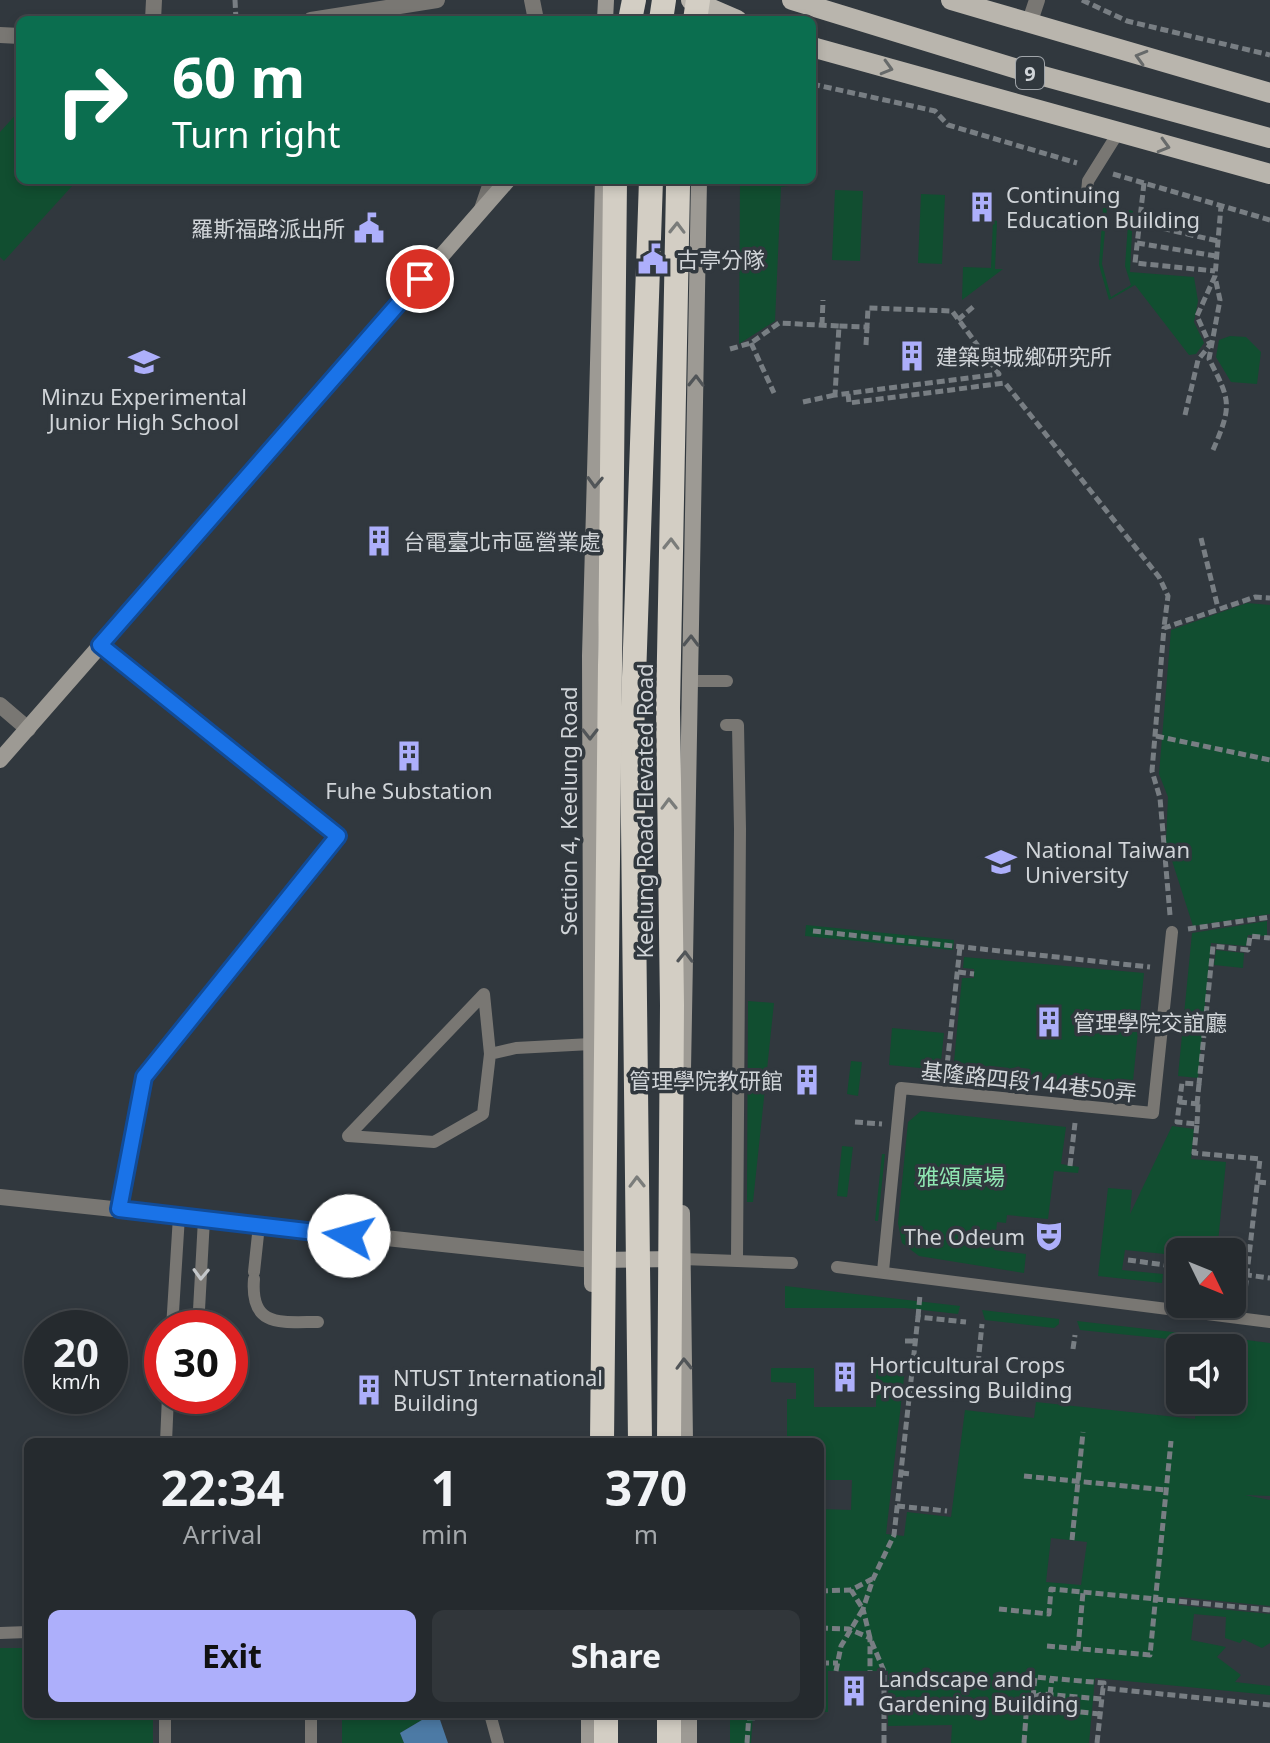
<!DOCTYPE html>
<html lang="en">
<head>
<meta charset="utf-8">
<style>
  body { margin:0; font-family:"Noto Sans","Noto Sans TC",sans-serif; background:#31363a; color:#f1f3f6; height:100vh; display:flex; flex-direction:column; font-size:30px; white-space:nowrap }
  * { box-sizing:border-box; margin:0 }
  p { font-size:26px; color:#a3a7aa }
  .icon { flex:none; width:44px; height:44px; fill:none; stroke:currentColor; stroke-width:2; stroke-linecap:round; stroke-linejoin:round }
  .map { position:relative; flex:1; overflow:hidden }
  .side { position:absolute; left:24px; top:1438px; width:800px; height:280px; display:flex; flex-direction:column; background:#252a2e; border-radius:12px; box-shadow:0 4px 12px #0003,0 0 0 2px #42464a }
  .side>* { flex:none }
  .top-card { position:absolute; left:16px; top:16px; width:800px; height:168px; border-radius:12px; box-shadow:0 4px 12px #0003,0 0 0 2px #42464a; background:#0b6e4f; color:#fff; overflow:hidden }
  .needle { width:52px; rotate:133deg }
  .controls { position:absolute; left:1166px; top:1238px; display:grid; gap:16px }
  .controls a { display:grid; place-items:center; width:80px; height:80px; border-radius:12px; background:#252a2e; box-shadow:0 4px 12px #0003,0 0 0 2px #42464a; font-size:40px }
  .speed { position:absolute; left:24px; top:1310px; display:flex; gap:16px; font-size:40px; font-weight:700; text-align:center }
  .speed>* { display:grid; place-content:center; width:104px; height:104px; border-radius:50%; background:#252a2e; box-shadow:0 4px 12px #0003,0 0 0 2px #42464a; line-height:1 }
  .speed small { font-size:20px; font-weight:400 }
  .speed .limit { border:12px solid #d22; background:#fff; color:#111 }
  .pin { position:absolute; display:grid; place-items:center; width:68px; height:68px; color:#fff; margin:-34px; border:4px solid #fff; border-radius:50%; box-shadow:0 2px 8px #0007 }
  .me { position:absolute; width:88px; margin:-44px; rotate:277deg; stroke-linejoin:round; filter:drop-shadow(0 0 6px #0008) }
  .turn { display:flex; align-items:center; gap:28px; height:168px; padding:0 24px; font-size:36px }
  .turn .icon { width:104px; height:104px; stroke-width:2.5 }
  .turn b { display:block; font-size:56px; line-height:68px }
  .eta { display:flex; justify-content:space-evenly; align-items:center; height:136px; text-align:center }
  .eta b { font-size:48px; font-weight:700; line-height:56px }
  .action { display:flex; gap:16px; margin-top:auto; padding:16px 24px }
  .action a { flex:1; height:92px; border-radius:12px; background:#adaffb; color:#111; font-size:32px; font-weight:700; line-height:92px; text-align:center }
  .action a+a { background:#31363a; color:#f1f3f6 }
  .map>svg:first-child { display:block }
</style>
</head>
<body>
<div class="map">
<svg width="1270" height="1743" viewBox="0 0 1270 1743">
  <rect width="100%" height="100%" fill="#31383e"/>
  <g fill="#114e30" fill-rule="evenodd">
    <polygon points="20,110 20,180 68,180 73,185 4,261 0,257 0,132"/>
    <polygon points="740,180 789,180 789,186 781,187 775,321 739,344"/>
    <polygon points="835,190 863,191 860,261 832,260"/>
    <polygon points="921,194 945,195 942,264 918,263"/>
    <polygon points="1103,208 1107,208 1102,264 1111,297 1131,285 1125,266 1129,210 1133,211 1130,272 1194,277 1198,301 1194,322 1204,343 1196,354 1189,355 1135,285 1109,300 1099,265"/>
    <polygon points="993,220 997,221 995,269 1003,269 962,300 963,267 991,268"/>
    <polygon points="1230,336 1246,337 1261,352 1257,384 1231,382 1216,357 1219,340"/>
    <polygon points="1247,603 1270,605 1270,914 1193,926 1166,842 1168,797 1159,774 1171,630"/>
    <polygon points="1267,921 1267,936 1248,935 1246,946 1211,943 1198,1078 1178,1076 1192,933"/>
    <polygon points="806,925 954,940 953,950 805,936"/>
    <polygon points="1216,950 1244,953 1243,968 1214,965"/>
    <polygon points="964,957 1144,973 1133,1081 1114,1079 1113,1087 953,1072 962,978 974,978 974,969 963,968"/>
    <polygon points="748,1001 774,1003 753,1202 747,1202"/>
    <polygon points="892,1028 944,1033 940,1070 889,1065"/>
    <polygon points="851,1061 862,1062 858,1096 847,1094"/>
    <polygon points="921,1111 1066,1127 1061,1164 1079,1167 1078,1173 1054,1171 1048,1219 1007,1215 1006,1223 997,1222 994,1250 1026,1254 1024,1273 919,1256 902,1243 898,1223 908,1122"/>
    <polygon points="1172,1126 1194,1129 1191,1159 1226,1162 1217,1252 1180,1252 1180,1256 1180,1248 1167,1246 1165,1254 1125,1250 1122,1270 1163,1274 1162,1283 1098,1276 1108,1188 1132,1190 1130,1214"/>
    <polygon points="842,1146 853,1147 847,1197 837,1196"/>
    <polygon points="882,1154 885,1154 878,1221 875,1221"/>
    <polygon points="785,1286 960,1306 958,1314 905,1308 785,1308"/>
    <polygon points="982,1310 1059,1319 1059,1324 1054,1328 985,1320"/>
    <polygon points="1077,1321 1208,1336 1207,1343 1080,1330"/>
    <path d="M1223,1337L1270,1343V1496L1245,1495L1270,1500V1606L1179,1597L1178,1605L1270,1614V1643L1262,1648L1243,1639L1240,1643L1225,1638L1226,1617L1194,1614L1191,1640L1226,1647L1217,1657L1241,1675L1235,1682L1270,1686V1695L1095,1678L1089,1743H951L952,1725L888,1726V1671H828V1712H820V1509L851,1510L852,1480H820V1442H787V1399H796V1383L771,1382V1368H814V1407H876V1369H905L886,1534L904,1536L907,1512L951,1517L965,1410L1034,1418L1036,1402L1195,1419L1197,1400H1232V1348H1222ZM1051,1538L1087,1542L1081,1585L1046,1582Z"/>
    <polygon points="0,1648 28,1648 28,1714 153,1714 153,1743 0,1743"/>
    <polygon points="342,1714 432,1714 400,1733 404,1743 342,1743"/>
    <polygon points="730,1714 753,1714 751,1743 730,1743"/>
  </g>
  <polygon fill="#4c7aa5" points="432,1714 438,1714 448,1743 404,1743 400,1733"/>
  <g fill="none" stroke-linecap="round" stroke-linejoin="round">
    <g stroke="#787e83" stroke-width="5" stroke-dasharray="8 4" stroke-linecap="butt">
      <polyline points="235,0 236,20"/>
      <polyline points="1082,0 1127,21 1270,55"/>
      <polyline points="812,84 935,111 948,125 1077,163"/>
      <polyline points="1113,174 1270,220"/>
      <polyline points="1144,183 1135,263 1215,271"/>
      <polyline points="1139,223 1218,241"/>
      <polyline points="1137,243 1216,256"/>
      <polyline points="958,320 974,306"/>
      <polyline points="822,325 823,300"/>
      <polyline points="751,343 774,393"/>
      <polyline points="866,345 867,327"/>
      <polyline points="730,349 751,343 779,323 839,326 835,395 999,374 952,311 868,308 867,327 839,326"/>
      <polyline points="848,394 849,403 1005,383 1159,577 1168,596 1164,627"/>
      <polyline points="803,402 835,395"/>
      <polyline points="1185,415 1198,360 1210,345 1197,316 1215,276 1221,206"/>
      <path d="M1213,450C1232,406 1231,401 1209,359L1220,300L1215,277"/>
      <polyline points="1201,538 1218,608"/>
      <polyline points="1156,736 1270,760"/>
      <polyline points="1170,915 1160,798 1152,771 1164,628 1255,597 1270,598"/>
      <polyline points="1188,929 1270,917"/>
      <polyline points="813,931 1150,967"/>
      <polyline points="958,972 974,974"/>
      <polyline points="946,1075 960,947"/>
      <polyline points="1179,1102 1200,1104"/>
      <polyline points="1197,1104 1199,1084"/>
      <polyline points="855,1122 882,1124"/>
      <polyline points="1197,1124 1198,1104"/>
      <polyline points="1070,1166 1075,1123"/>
      <polyline points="1258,1182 1270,1183"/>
      <polyline points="1128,1260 1180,1267"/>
      <polyline points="1232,1273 1270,1278"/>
      <polyline points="1168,1290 1171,1265"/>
      <polyline points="1244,1300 1260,1159 1194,1153 1197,1124 1177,1122 1182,1083 1199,1084 1213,946 1248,950 1250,936 1270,938"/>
      <polyline points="918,1317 920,1295"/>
      <polyline points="905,1341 915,1341"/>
      <polyline points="1073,1349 1075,1335"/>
      <polyline points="978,1364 982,1324"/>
      <polyline points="901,1473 911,1474"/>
      <polyline points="1024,1476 1166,1490"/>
      <polyline points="897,1506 947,1511"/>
      <polyline points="1072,1540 1083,1432"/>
      <polyline points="820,1591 851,1590 872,1579"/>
      <polyline points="999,1609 1049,1614 1051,1589 1270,1610"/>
      <polyline points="820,1628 849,1629 870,1638 870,1671"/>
      <polyline points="1047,1646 1150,1655 1171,1441"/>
      <polyline points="1078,1649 1083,1592"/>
      <polyline points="836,1671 841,1646 863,1609 851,1590"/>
      <polyline points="1050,1695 1052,1678"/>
      <polyline points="1034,1697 1042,1694 1102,1699"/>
      <polyline points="1033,1698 1035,1677 1104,1683 1103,1688"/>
      <polyline points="821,1712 822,1663 838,1663"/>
      <polyline points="747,1718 769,1717"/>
      <polyline points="747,1743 749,1714"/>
      <polyline points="884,1743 884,1671 870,1638 863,1609 873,1579 894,1535 918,1317 966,1322"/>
      <polyline points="1024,1743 1027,1702 1041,1708 1100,1714"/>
      <polyline points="1097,1743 1103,1688 1270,1705"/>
    </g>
    <g stroke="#797773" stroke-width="12">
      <polyline points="1087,193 1088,181 1118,133"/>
      <polyline points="100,645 338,836 144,1077 119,1209"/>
      <polyline points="691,681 727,681"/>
      <polyline points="726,725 738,725 740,829 737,1259"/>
      <polyline points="490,1054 483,1114 434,1142 348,1136 484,994 490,1054 516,1048 591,1044"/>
      <polyline points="683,1259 792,1263"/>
      <polyline points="837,1267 1270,1322"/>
      <polyline points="883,1271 901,1088 1153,1113 1172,932"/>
      <polyline points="254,1272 259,1225"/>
      <path d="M254,1279C250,1328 281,1322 318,1322"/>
      <polyline points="172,1328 179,1216"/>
      <polyline points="198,1328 204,1219"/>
      <polyline points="166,1442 168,1396"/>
      <polyline points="0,1633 28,1632"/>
      <polyline points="165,1714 165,1743"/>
      <polyline points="311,1714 311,1743"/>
      <polyline points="490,1714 498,1743"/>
    </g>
    <g stroke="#797773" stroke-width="16">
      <polyline points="532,0 536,20"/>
      <polyline points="153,20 154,0"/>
      <polyline points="311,20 437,0"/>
      <polyline points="1029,24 1037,0"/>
      <polyline points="0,35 20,36"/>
      <polyline points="482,209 492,180"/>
      <polyline points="0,705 28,729"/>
      <polyline points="0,1197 592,1260"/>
    </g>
    <g stroke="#9d9a94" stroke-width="16">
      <polyline points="605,20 606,0"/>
      <polyline points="0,760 508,180"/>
      <polyline points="683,1070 699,180"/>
      <polyline points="682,1213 685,1442"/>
      <polyline points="596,1260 677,1259"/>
      <polyline points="592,1284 590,656 603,180"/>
      <polyline points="689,1714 689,1743"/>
      <polyline points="589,1743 589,1714"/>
    </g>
    <g stroke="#b9b5ad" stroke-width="20">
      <polyline points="691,0 737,20"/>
      <polyline points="792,0 1017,69 1270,138"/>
      <polyline points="951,0 1270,93"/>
      <polyline points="812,47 1270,174"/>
    </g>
    <g stroke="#d3cec4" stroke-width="24">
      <polyline points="630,20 634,0"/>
      <polyline points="661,20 664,0"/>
      <polyline points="640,1442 632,736 651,180"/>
      <polyline points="606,1714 606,1743"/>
      <polyline points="669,1714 669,1743"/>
    </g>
    <g stroke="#d3cec4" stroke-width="24">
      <polyline points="695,20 698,0"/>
      <polyline points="602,1442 615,180"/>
      <polyline points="669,1442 672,1005 668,708 678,186"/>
    </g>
  </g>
  <defs><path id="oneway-chevron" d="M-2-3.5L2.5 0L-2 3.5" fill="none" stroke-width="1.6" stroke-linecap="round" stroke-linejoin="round" transform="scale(2)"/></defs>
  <g stroke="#676a6a">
    <use href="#oneway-chevron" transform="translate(1141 57) rotate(-164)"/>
    <use href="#oneway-chevron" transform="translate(887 68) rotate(16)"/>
    <use href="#oneway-chevron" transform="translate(1164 146) rotate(16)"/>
  </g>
  <g stroke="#7a7c7a">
    <use href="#oneway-chevron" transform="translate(677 228) rotate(-89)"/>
    <use href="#oneway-chevron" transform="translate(671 544) rotate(-89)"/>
    <use href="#oneway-chevron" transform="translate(669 804) rotate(-91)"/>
    <use href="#oneway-chevron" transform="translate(637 1182) rotate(-91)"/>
  </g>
  <g stroke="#515558">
    <use href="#oneway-chevron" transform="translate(696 381) rotate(-89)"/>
    <use href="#oneway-chevron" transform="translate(595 482) rotate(92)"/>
    <use href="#oneway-chevron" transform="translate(691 641) rotate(-89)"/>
    <use href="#oneway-chevron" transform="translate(590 734) rotate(90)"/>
    <use href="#oneway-chevron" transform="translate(685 957) rotate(-89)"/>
    <use href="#oneway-chevron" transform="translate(684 1364) rotate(-91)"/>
  </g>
  <use stroke="#c3c6c9" href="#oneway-chevron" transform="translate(201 1274) rotate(92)"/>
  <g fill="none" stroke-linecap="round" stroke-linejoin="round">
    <g stroke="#114b97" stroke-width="20">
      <polyline id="route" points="349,1236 119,1209 144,1077 338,836 100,645 420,279"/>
    </g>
    <use href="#route" stroke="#1a73e8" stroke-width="14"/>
  </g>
  <defs>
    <g id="building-bare" transform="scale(2.4)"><path d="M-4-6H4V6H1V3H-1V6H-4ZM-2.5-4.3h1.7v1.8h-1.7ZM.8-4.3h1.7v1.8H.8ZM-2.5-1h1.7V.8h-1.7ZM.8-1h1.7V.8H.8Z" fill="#adaffb" stroke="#31383e" stroke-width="2.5" paint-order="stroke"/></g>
    <g id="civic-bare" transform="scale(2.4)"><path d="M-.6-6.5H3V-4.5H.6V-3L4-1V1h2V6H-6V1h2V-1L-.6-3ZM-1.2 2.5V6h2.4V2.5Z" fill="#adaffb" stroke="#31383e" stroke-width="2.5" paint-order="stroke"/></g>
    <g id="school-bare" transform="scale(2.4)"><path d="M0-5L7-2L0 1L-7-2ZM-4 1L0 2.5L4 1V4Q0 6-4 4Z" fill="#adaffb" stroke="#31383e" stroke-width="2.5" paint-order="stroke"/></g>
    <g id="university-bare" transform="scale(2.4)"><path d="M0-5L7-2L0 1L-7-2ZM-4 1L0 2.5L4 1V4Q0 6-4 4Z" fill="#adaffb" stroke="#31383e" stroke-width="2.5" paint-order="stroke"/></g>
    <g id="theatre-bare" transform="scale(2.4)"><path d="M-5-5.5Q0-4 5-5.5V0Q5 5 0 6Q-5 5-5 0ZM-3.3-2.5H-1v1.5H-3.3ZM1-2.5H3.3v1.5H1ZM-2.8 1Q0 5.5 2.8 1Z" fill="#adaffb" stroke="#31383e" stroke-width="2.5" paint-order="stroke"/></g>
  </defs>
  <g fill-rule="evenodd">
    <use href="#building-bare" x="982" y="207"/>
    <use href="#civic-bare" x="369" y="228"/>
    <use href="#civic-bare" x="653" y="259"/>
    <use href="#building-bare" x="912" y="356"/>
    <use href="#school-bare" x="144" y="362"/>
    <use href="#building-bare" x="379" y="541"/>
    <use href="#building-bare" x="409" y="756"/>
    <use href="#university-bare" x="1001" y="862"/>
    <use href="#building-bare" x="1049" y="1022"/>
    <use href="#building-bare" x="807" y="1080"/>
    <use href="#theatre-bare" x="1049" y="1236"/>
    <use href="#building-bare" x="845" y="1377"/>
    <use href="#building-bare" x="369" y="1390"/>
    <use href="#building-bare" x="854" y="1691"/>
  </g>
  <g text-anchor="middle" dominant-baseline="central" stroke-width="7" stroke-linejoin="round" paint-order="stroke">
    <rect fill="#31383e" stroke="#a0a5aa" stroke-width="2" x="1016" y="57" width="28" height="32" rx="6"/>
    <g font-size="20" font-weight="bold" fill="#d0d4d8">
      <text x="1030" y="73">9</text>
    </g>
    <g font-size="22" fill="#d0d4d8" stroke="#31383e" text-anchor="start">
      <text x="1006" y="194">Continuing<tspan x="1006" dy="25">Education Building</tspan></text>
      <text x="345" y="228" text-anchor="end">羅斯福路派出所</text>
      <text x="677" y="259">古亭分隊</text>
      <text x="936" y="356">建築與城鄉研究所</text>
      <text x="144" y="396" text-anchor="middle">Minzu Experimental<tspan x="144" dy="25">Junior High School</tspan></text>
      <text x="403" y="541">台電臺北市區營業處</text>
      <text x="409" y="790" text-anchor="middle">Fuhe Substation</text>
      <text x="1025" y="849">National Taiwan<tspan x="1025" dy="25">University</tspan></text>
      <text x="1073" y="1022">管理學院交誼廳</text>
      <text x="783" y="1080" text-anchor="end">管理學院教研館</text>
      <text x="1025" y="1236" text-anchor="end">The Odeum</text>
      <text x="869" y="1364">Horticultural Crops<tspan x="869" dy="25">Processing Building</tspan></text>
      <text x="393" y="1377">NTUST International<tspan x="393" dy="25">Building</tspan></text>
      <text x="878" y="1678">Landscape and<tspan x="878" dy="25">Gardening Building</tspan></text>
    </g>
    <g font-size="22" fill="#d0d4d8" stroke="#31383e">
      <text transform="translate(568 811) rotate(-90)">Section 4, Keelung Road</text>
      <text transform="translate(644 811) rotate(-90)">Keelung Road Elevated Road</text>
      <text transform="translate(1029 1081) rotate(6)">基隆路四段144巷50弄</text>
    </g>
    <g font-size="22" fill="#8fe7b2" stroke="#31383e">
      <text x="961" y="1176">雅頌廣場</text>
    </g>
  </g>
</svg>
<div class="controls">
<a><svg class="needle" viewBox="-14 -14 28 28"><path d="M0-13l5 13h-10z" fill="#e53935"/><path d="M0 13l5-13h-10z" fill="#a3a7aa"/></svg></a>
<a><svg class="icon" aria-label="sound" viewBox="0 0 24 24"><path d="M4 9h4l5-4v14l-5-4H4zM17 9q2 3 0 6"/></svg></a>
</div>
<div class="speed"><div>20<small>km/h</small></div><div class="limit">30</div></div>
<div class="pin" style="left:420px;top:279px;background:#d93025"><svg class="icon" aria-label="arrive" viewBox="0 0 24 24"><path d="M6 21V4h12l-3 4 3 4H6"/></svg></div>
<svg class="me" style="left:349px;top:1236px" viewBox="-20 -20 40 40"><circle r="19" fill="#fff"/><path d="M0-13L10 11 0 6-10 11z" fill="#1a73e8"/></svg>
<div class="top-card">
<div class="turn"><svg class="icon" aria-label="right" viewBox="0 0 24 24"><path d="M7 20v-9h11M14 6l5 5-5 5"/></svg><div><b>60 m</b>Turn right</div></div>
</div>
<section class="side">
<div class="eta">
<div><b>22:34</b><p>Arrival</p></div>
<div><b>1</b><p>min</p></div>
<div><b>370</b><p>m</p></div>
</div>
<div class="action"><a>Exit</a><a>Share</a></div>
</section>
</div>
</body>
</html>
